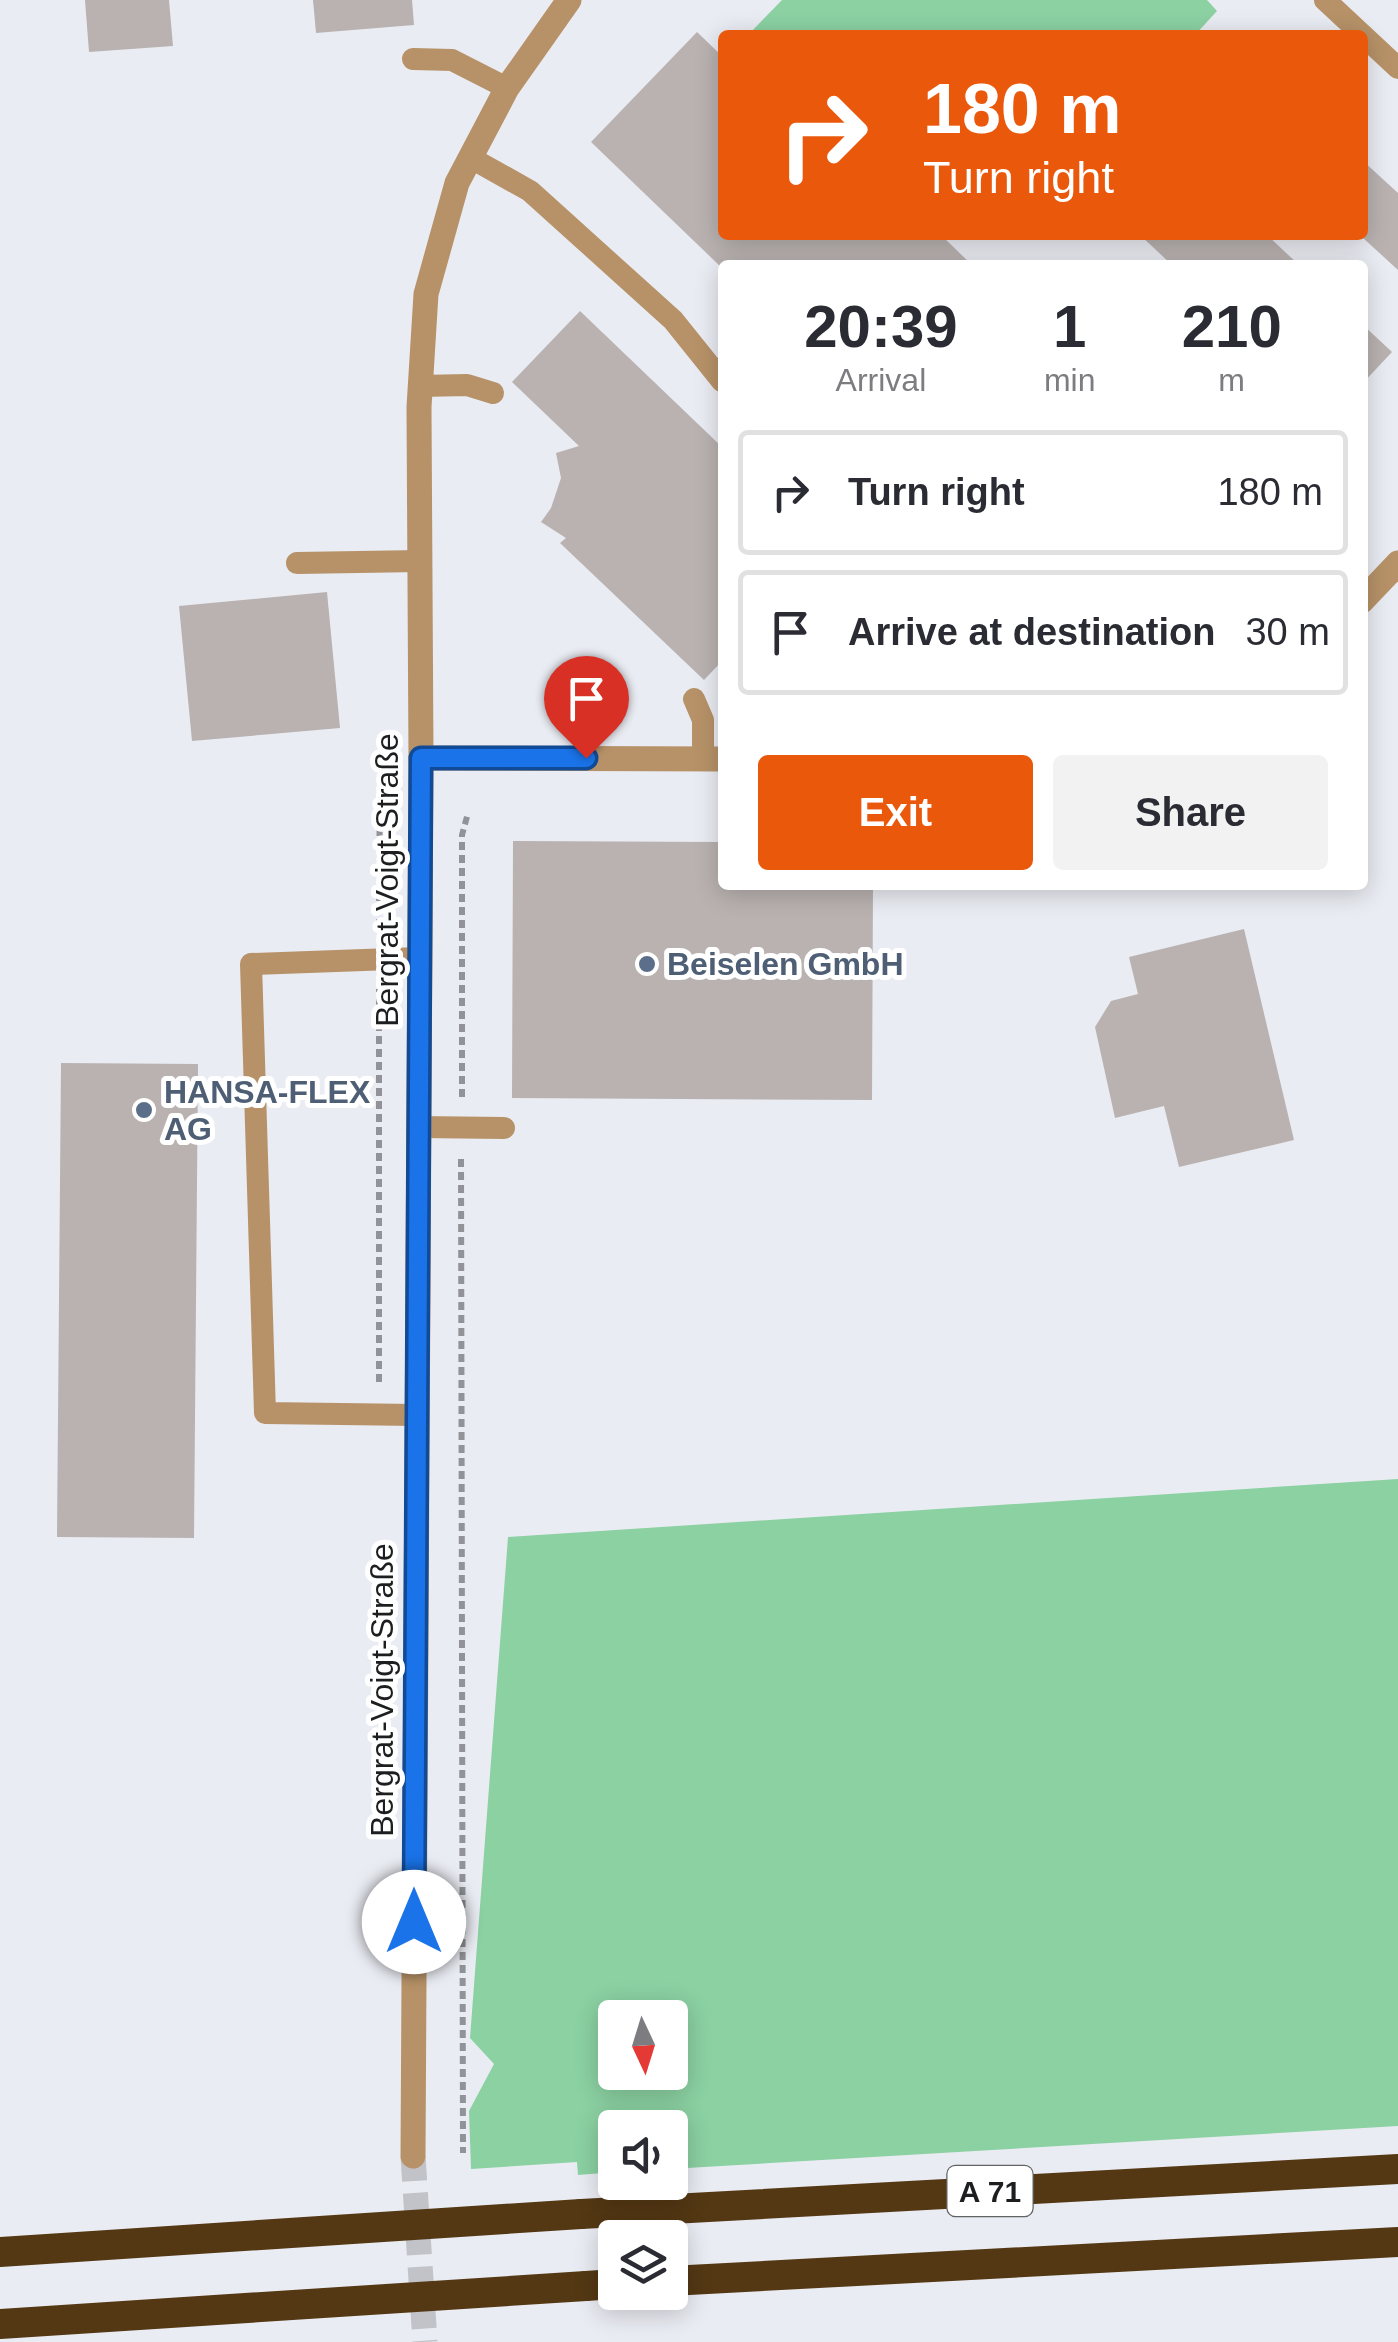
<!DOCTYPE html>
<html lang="en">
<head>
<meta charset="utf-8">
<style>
  body { margin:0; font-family:Helvetica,sans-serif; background:#f2f2f3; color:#2b2b33; height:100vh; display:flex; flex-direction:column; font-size:38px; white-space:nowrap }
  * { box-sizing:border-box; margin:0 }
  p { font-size:32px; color:#7c7c81 }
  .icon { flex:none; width:55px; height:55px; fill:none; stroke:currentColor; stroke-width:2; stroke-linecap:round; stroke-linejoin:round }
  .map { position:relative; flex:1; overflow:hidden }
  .side { position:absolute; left:718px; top:260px; width:650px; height:630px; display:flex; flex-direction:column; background:#fff; border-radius:10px; box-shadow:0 5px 25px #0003 }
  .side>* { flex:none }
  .hud { position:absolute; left:718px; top:30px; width:650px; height:210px; border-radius:10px; box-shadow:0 5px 25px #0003; background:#ea580c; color:#fff; overflow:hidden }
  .needle { width:65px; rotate:176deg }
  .fabs { position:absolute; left:598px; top:2000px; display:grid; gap:20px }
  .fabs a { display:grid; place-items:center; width:90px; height:90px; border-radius:10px; background:#fff; box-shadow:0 5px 25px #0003; font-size:50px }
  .pin { position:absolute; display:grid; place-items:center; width:85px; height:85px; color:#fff; margin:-102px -42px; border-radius:50% 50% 50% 0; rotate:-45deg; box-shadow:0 0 10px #0007 }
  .pin .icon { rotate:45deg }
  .me { position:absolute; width:110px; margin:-55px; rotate:0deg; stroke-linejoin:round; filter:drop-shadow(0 0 8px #0008) }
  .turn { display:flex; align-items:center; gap:35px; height:210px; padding:0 40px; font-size:45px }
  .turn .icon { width:130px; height:130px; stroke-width:2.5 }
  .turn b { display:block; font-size:70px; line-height:85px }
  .eta { display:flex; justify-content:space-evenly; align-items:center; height:170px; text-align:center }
  .eta b { font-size:60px; font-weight:700; line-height:70px }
  .cta { display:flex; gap:20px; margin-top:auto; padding:20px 40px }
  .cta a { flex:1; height:115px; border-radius:10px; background:#ea580c; color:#fff; font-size:40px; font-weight:700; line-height:115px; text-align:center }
  .cta a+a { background:#f2f2f3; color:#2b2b33 }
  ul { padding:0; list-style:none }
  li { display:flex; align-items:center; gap:30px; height:125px; margin:0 20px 15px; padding:0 20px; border:5px solid #e1e1e2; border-radius:10px }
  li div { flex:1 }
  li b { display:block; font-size:38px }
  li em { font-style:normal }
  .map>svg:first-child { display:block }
</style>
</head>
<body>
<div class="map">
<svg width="1398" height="2342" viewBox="0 0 1398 2342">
  <rect width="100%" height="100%" fill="#eaecf3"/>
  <g fill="#8bd1a2" fill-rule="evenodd">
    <polygon points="782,0 1207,0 1217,11 1195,35 749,34"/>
    <path d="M1398,1479V2126L670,2169V2128H615V2172L578,2175L577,2162L471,2169L469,2111L494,2064L470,2038L508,1537ZM615,2018H670V2072H615Z"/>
  </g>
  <g fill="#b9b2b1">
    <polygon points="85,0 169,0 173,46 89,52"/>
    <polygon points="313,0 412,0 414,25 316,33"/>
    <polygon points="697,32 722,56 722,235 941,235 972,265 722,265 722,268 591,142"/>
    <polygon points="1362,160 1398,193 1398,270 1362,237"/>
    <polygon points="1140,235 1267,235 1299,265 1172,265"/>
    <polygon points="580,311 722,447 722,661 704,680 560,543 566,538 541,522 551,508 561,478 556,453 579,446 512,382"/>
    <polygon points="1362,324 1392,352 1362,384"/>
    <polygon points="327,592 340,728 192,741 179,606"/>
    <polygon points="513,841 722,842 722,885 873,885 872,1100 512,1098"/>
    <polygon points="1244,929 1294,1140 1179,1167 1164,1106 1115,1118 1095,1027 1111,1001 1138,994 1129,957"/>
    <polygon points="61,1063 198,1064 194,1538 57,1537"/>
  </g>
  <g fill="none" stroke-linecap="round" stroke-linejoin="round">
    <polyline stroke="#c1c3c9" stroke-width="25" stroke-dasharray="25 12" stroke-linecap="butt" points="413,2156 425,2342"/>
    <g stroke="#929398" stroke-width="6" stroke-dasharray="8 5" stroke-linecap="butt">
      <polyline points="379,927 380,758"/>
      <polyline points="462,1097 462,835 468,813"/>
      <polyline points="461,1159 463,2153"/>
      <polyline points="379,1382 379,989"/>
    </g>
    <g stroke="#b79268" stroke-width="22">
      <polyline points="1325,0 1398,68"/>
      <polyline points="413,59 452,60 507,88"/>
      <polyline points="471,158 530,191 673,320 722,381"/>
      <polyline points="420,386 467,385 493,393"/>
      <polyline points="297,563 420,561"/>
      <polyline points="694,699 703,720 703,759"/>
      <polyline points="418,1127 504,1128"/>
      <polyline points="416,1415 265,1413 251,964 419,958"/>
    </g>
    <g stroke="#b79268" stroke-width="25">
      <polyline points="1362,601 1398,563"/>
      <polyline points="421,758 722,759"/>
      <polyline points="413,2156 421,758 419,407 426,294 457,183 507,88 569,0"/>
    </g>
    <g stroke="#543814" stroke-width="30">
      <polyline points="581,2214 1398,2169"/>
      <polyline points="670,2281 1398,2242"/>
      <polyline points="586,2286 615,2284"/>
    </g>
    <g stroke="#543814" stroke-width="30">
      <polyline points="0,2252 581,2214"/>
      <polyline points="0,2324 586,2286"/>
    </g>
  </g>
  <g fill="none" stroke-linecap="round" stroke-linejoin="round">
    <g stroke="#114b97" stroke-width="25">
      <polyline id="route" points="414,1922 421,758 586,758"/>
    </g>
    <use href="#route" stroke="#1a73e8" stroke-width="18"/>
  </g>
  <g fill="#5c6f8a" stroke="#fff" stroke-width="4">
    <circle cx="647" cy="964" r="10"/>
    <circle cx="144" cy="1110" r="10"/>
  </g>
  <g text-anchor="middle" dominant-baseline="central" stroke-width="10" stroke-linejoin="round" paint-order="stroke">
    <rect fill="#fff" stroke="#616263" stroke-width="2.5" x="947.5" y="2166" width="85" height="50" rx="8"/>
    <g font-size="30" font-weight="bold" fill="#1d1e20">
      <text x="990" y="2191">A 71</text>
    </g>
    <g font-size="32" fill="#1d1e20" stroke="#fff">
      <text transform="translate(387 880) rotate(-90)">Bergrat-Voigt-Straße</text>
      <text transform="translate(382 1690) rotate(-90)">Bergrat-Voigt-Straße</text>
    </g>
    <g font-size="32" font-weight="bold" fill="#4e5e75" stroke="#fff" text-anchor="start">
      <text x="667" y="964">Beiselen GmbH</text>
      <text x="164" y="1092">HANSA-FLEX<tspan x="164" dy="37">AG</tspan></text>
    </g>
  </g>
</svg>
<div class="fabs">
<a><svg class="needle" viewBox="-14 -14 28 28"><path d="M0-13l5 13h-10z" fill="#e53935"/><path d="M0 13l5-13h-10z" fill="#7c7c81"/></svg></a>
<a><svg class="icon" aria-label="sound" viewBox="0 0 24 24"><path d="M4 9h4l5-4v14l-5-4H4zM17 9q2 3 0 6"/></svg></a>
<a><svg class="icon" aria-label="layers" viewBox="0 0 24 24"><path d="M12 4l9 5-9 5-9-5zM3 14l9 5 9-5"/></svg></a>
</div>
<div class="pin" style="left:586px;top:758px;background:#d93025"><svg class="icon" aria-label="arrive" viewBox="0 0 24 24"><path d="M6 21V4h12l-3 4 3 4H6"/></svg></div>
<svg class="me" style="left:414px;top:1922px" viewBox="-20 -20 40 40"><circle r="19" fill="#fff"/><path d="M0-13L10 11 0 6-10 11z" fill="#1a73e8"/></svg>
<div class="hud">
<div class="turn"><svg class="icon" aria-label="right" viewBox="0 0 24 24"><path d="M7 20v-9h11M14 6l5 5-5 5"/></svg><div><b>180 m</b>Turn right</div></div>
</div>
<section class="side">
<div class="eta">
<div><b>20:39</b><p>Arrival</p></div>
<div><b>1</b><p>min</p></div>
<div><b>210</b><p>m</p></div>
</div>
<ul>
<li><svg class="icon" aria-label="right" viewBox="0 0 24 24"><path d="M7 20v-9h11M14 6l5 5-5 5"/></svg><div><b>Turn right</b></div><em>180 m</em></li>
<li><svg class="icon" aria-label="arrive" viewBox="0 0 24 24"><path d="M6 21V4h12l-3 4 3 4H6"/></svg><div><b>Arrive at destination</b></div><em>30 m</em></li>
</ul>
<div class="cta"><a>Exit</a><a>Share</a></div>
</section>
</div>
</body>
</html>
